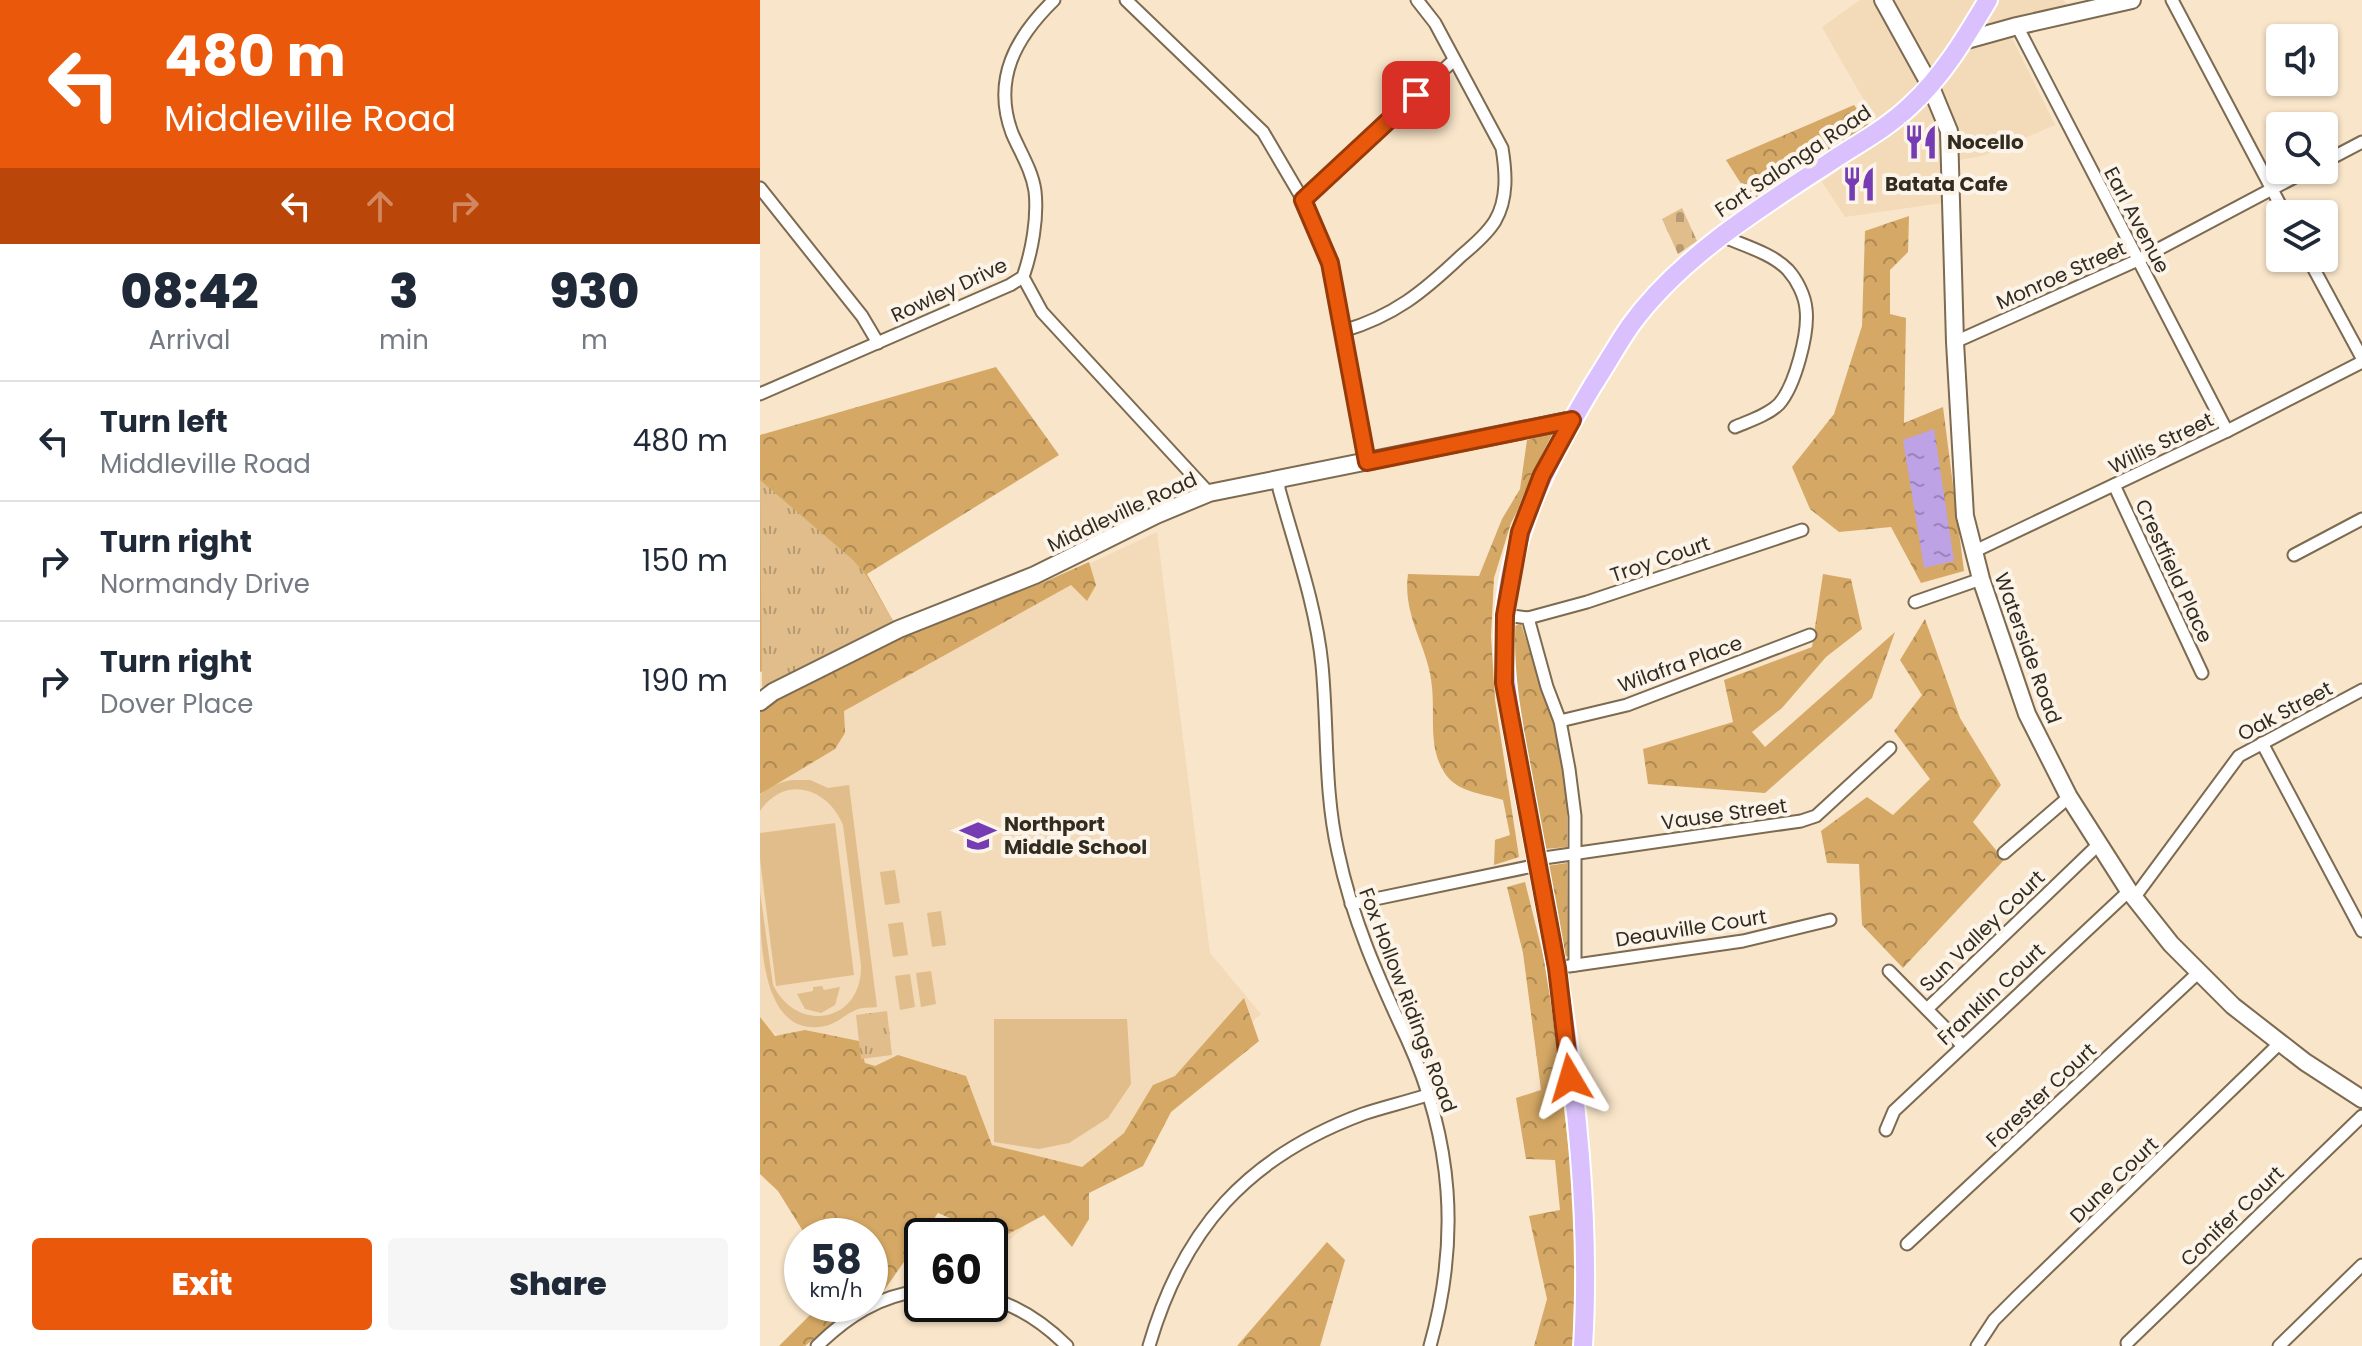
<!DOCTYPE html>
<html lang="en">
<head>
<meta charset="utf-8">
<style>
  body { margin:0; font-family:Poppins,sans-serif; background:#f6f6f7; color:#1f2937; height:100vh; display:flex; flex-direction:column; font-size:30px; white-space:nowrap }
  * { box-sizing:border-box; margin:0 }
  p { font-size:26px; color:#747a83 }
  .icon { flex:none; width:44px; height:44px; fill:none; stroke:currentColor; stroke-width:2; stroke-linecap:round; stroke-linejoin:round }
  .map { position:relative; flex:1; overflow:hidden }
  .sheet { display:flex; flex-direction:column; background:#fff; width:760px }
  .sheet>* { flex:none }
  .banner { background:#ea580c; color:#fff; overflow:hidden }
  .controls { position:absolute; left:1506px; top:24px; display:grid; gap:16px }
  .controls a { display:grid; place-items:center; width:72px; height:72px; border-radius:8px; background:#fff; box-shadow:0 2px 6px #0004; font-size:40px }
  .speed { position:absolute; left:24px; top:1218px; display:flex; gap:16px; font-size:40px; font-weight:700; text-align:center }
  .speed>* { display:grid; place-content:center; width:104px; height:104px; border-radius:50%; background:#fff; box-shadow:0 2px 6px #0004; line-height:1 }
  .speed small { font-size:20px; font-weight:400 }
  .speed .limit { border:4px solid #111; border-radius:12px; background:#fff; color:#111 }
  .pin { position:absolute; display:grid; place-items:center; width:68px; height:68px; color:#fff; margin:-34px; border-radius:16px; box-shadow:0 4px 12px #0006 }
  .me { position:absolute; width:88px; margin:-44px; rotate:353deg; stroke-linejoin:round; filter:drop-shadow(0 0 6px #0008) }
  .turn { display:flex; align-items:center; gap:28px; height:168px; padding:0 32px; font-size:36px }
  .turn .icon { width:104px; height:104px; stroke-width:2.5 }
  .turn b { display:block; font-size:56px; line-height:68px }
  .lanes { display:flex; align-items:center; height:76px; padding:0 32px; background:#0003; justify-content:center; gap:40px; direction:ltr }
  .lanes .off { opacity:.35 }
  .eta { display:flex; justify-content:space-evenly; align-items:center; height:136px; text-align:center }
  .eta b { font-size:48px; font-weight:800; line-height:56px }
  .cta { display:flex; gap:16px; margin-top:auto; padding:16px 32px }
  .cta a { flex:1; height:92px; border-radius:8px; background:#ea580c; color:#fff; font-size:32px; font-weight:800; line-height:92px; text-align:center }
  .cta a+a { background:#f6f6f7; color:#1f2937 }
  ul { padding:0; list-style:none }
  li { display:flex; align-items:center; gap:24px; height:120px; padding:0 32px; border-top:2px solid #e0e1e3 }
  li div { flex:1 }
  li b { display:block; font-size:30px }
  li em { font-style:normal }
  main { display:flex; flex:1; min-height:0 }
  .map>svg:first-child { display:block }
</style>
</head>
<body>
<main>
<section class="sheet">
<div class="banner">
<div class="turn"><svg class="icon" aria-label="left" viewBox="0 0 24 24"><path d="M17 20v-9H6M10 6l-5 5 5 5"/></svg><div><b>480 m</b>Middleville Road</div></div>
<div class="lanes"><svg class="icon" aria-label="left" viewBox="0 0 24 24"><path d="M17 20v-9H6M10 6l-5 5 5 5"/></svg><svg class="icon off" aria-label="ahead" viewBox="0 0 24 24"><path d="M12 20V5M6 11l6-6 6 6"/></svg><svg class="icon off" aria-label="right" viewBox="0 0 24 24"><path d="M7 20v-9h11M14 6l5 5-5 5"/></svg></div>
</div>
<div class="eta">
<div><b>08:42</b><p>Arrival</p></div>
<div><b>3</b><p>min</p></div>
<div><b>930</b><p>m</p></div>
</div>
<ul>
<li><svg class="icon" aria-label="left" viewBox="0 0 24 24"><path d="M17 20v-9H6M10 6l-5 5 5 5"/></svg><div><b>Turn left</b><p>Middleville Road</p></div><em>480 m</em></li>
<li><svg class="icon" aria-label="right" viewBox="0 0 24 24"><path d="M7 20v-9h11M14 6l5 5-5 5"/></svg><div><b>Turn right</b><p>Normandy Drive</p></div><em>150 m</em></li>
<li><svg class="icon" aria-label="right" viewBox="0 0 24 24"><path d="M7 20v-9h11M14 6l5 5-5 5"/></svg><div><b>Turn right</b><p>Dover Place</p></div><em>190 m</em></li>
</ul>
<div class="cta"><a>Exit</a><a>Share</a></div>
</section>
<div class="map">
<svg width="1602" height="1346" viewBox="0 0 1602 1346">
  <defs>
    <pattern id="forest-crowns" width="20" height="18" patternUnits="userSpaceOnUse" patternTransform="scale(2)"><rect width="20" height="18" fill="#d5a865"/><path d="M2 6a3 3 0 1 1 6 0M12 15a3 3 0 1 1 6 0" fill="none" stroke="#ad8953"/></pattern>
    <pattern id="cemetery-stones" width="16" height="16" patternUnits="userSpaceOnUse" patternTransform="scale(2)"><rect width="16" height="16" fill="#e0bd8b"/><path d="M2 7V4a2 2 0 0 1 4 0v3zM10 15v-3a2 2 0 0 1 4 0v3z" fill="#b69a71"/></pattern>
    <pattern id="park-tufts" width="24" height="20" patternUnits="userSpaceOnUse" patternTransform="scale(2)"><rect width="24" height="20" fill="#e0bd8b"/><path d="M3 7l-1-3M5 7V3M7 7l1-3M15 17l-1-3M17 17v-4M19 17l1-3" fill="none" stroke="#b69a71"/></pattern>
    <pattern id="water-ripples" width="26" height="14" patternUnits="userSpaceOnUse" patternTransform="scale(2)"><rect width="26" height="14" fill="#bda2e6"/><path d="M2 4q2-2 4 0t4 0M15 11q2-2 4 0t4 0" fill="none" stroke="#9a84ba"/></pattern>
  </defs>
  <rect width="100%" height="100%" fill="#f9e5c9"/>
  <g fill="#f3dab8">
    <polygon points="1100,0 1303,0 1311,8 1246,26 1295,125 1222,156 1182,163 1182,203 1085,217 1062,182 1125,137 1062,27"/>
    <polygon points="397,532 450,953 501,1014 235,1253 217,1167 175,1127 0,1025 0,718"/>
  </g>
  <g fill="#e0bd8b">
    <path d="M32,780H50L68,788L89,785L117,1007C111,1008 104,1007 98,1009C84,1014 78,1025 59,1027C0,1033 0,936 0,892L13,985C38,1035 103,1022 101,965L83,825C68,788 25,774 0,811V795C9,786 20,782 32,780Z"/>
    <polygon points="75,823 94,975 16,986 0,859 0,833"/>
    <polygon points="135,870 140,903 125,905 120,872"/>
    <polygon points="181,911 186,945 172,947 167,913"/>
    <polygon points="143,922 148,955 133,957 128,924"/>
    <polygon points="171,971 176,1004 161,1007 156,973"/>
    <polygon points="150,974 155,1007 140,1010 135,976"/>
    <polygon points="62,986 64,990 80,987 75,1005 61,1013 45,1009 37,994 53,991 53,987"/>
    <polygon points="234,1019 367,1019 371,1084 348,1118 309,1143 279,1149 234,1142"/>
  </g>
  <g fill="url(#forest-crowns)">
    <polygon points="1094,105 1111,127 992,201 966,160"/>
    <polygon points="1149,216 1148,252 1130,270 1130,314 1146,318 1144,423 1183,407 1204,571 1161,583 1131,527 1079,532 1050,509 1032,467 1074,414 1102,326 1105,231"/>
    <polygon points="236,367 299,455 107,574 133,621 0,672 0,435"/>
    <path d="M799,431L751,523L734,578L731,636L735,700L759,857L734,865L735,840L750,835L743,800C722,793 697,793 684,772C668,746 675,716 672,687C669,647 642,617 648,574L719,576L742,519L760,489L767,440Z"/>
    <polygon points="329,562 336,585 327,601 311,585 84,711 85,733 75,749 0,794 0,710 14,699 143,634 282,583"/>
    <polygon points="1063,574 1091,579 1102,629 1066,657 1022,708 992,732 1005,747 1135,632 1112,698 1005,793 888,784 883,749 973,722 964,680 1052,647"/>
    <polygon points="1165,619 1200,718 1241,785 1213,822 1244,860 1143,968 1102,925 1099,864 1067,863 1061,831 1107,797 1133,815 1170,779 1134,731 1162,695 1140,660"/>
    <polygon points="761,624 794,726 807,783 807,847 785,849 754,684 754,626"/>
    <polygon points="807,863 808,956 803,957 787,866"/>
    <polygon points="765,882 788,975 816,1210 813,1346 774,1346 787,1299 769,1216 800,1210 795,1160 766,1159 756,1098 781,1090 763,953 747,887"/>
    <polygon points="484,998 499,1041 411,1112 383,1166 329,1193 329,1219 312,1247 284,1215 239,1239 178,1213 123,1292 110,1299 110,1236 46,1236 18,1191 0,1174 0,1017 15,1036 45,1030 99,1041 105,1063 115,1066 138,1055 206,1076 232,1145 322,1167 364,1133 393,1085 415,1076"/>
    <polygon points="567,1242 585,1260 560,1346 477,1346"/>
    <polygon points="61,1304 100,1304 89,1310 45,1346 19,1346"/>
  </g>
  <polygon fill="url(#cemetery-stones)" points="922,208 937,241 918,254 902,219"/>
  <g fill="url(#park-tufts)">
    <polygon points="0,480 92,559 106,575 133,621 2,687"/>
    <polygon points="127,1011 132,1055 101,1059 96,1015"/>
  </g>
  <polygon fill="url(#water-ripples)" points="1174,429 1194,561 1164,568 1143,440"/>
  <g fill="none" stroke-linecap="round" stroke-linejoin="round">
    <g stroke="#7c6a51" stroke-width="15">
      <g id="street">
        <polyline points="366,0 503,132 543,200 570,263 607,462"/>
        <polyline points="1412,0 1525,214"/>
        <polyline points="1257,26 1467,431"/>
        <polyline points="1564,162 1602,142"/>
        <polyline points="0,188 102,316 118,343"/>
        <polyline points="543,200 694,60"/>
        <path d="M962,236C982,245 1012,253 1028,270C1037,280 1045,296 1046,309C1049,333 1035,386 1019,404C1008,415 989,421 975,427"/>
        <polyline points="1548,258 1602,358"/>
        <path d="M263,277C272,251 278,218 275,191C272,170 260,152 252,133C232,79 256,37 294,0"/>
        <path d="M583,331C634,316 663,292 701,256C713,246 727,234 735,221C748,199 746,172 742,148L675,23L657,0"/>
        <polyline points="1195,342 1378,260 1548,170"/>
        <polyline points="0,394 250,285 263,277 282,312 449,493"/>
        <path d="M519,478V489C535,547 556,605 562,665C568,728 564,791 578,852C592,919 618,977 647,1039C693,1140 700,1240 670,1346"/>
        <polyline points="1354,485 1442,673"/>
        <polyline points="1213,552 1467,431 1602,362"/>
        <polyline points="1534,555 1602,519"/>
        <polyline points="1155,602 1221,579"/>
        <polyline points="745,615 768,618 787,687 800,721 809,769 815,816 815,965"/>
        <polyline points="768,618 827,602 1042,530"/>
        <polyline points="800,721 867,705 1050,635"/>
        <polyline points="1502,743 1602,931"/>
        <polyline points="1244,853 1309,797"/>
        <polyline points="777,859 1041,821 1056,816 1130,748"/>
        <polyline points="1374,898 1479,756 1602,690"/>
        <polyline points="591,904 778,865"/>
        <polyline points="809,966 983,941 1070,920"/>
        <polyline points="1129,971 1202,1045"/>
        <polyline points="1167,1009 1339,844"/>
        <polyline points="1126,1130 1134,1111 1369,891"/>
        <polyline points="1147,1244 1439,972"/>
        <path d="M230,1298C260,1307 285,1324 307,1346"/>
        <polyline points="1367,1343 1602,1116"/>
        <path d="M57,1346C87,1317 119,1295 162,1291"/>
        <path d="M389,1346C423,1229 487,1157 603,1114C624,1107 646,1102 667,1095"/>
        <polyline points="1217,1346 1234,1320 1257,1297 1520,1043"/>
        <polyline points="1519,1346 1602,1265"/>
      </g>
    </g>
    <g stroke="#7c6a51" stroke-width="20">
      <g id="secondary">
        <polyline points="1123,0 1170,85 1189,131 1195,342 1205,516 1221,579 1267,714 1309,797 1369,891 1411,944 1473,1006 1545,1062 1602,1099"/>
        <polyline points="1203,41 1257,26 1372,0"/>
        <polyline points="0,702 13,692 139,629 275,575 396,515 449,493 812,420"/>
      </g>
    </g>
    <g stroke="#fff" stroke-width="22">
      <path id="primary" d="M823,1346C832,1206 812,1051 787,913C778,865 769,817 760,768C750,717 741,667 745,614C752,529 790,457 833,385C846,365 857,345 870,326C918,259 999,208 1067,164C1095,145 1126,129 1150,106C1182,77 1206,37 1228,0"/>
    </g>
    <use href="#street" stroke="#fff" stroke-width="11"/>
    <use href="#secondary" stroke="#fff" stroke-width="16"/>
    <use href="#primary" stroke="#dac1fd" stroke-width="18"/>
  </g>
  <g fill="none" stroke-linecap="round" stroke-linejoin="round">
    <g stroke="#983908" stroke-width="20">
      <polyline id="route" points="656,95 543,200 570,263 607,462 812,420 782,475 760,532 745,615 744,683 797,968 810,1078"/>
    </g>
    <use href="#route" stroke="#ea580c" stroke-width="14"/>
  </g>
  <defs>
    <g id="restaurant-bare" transform="scale(2.76)"><path d="M-5-6h1v4h1v-4h1v4h1v-4h1v5L-1.5 .5V6h-2V.5L-5-1ZM5-6V6H3V1.5H1.5Q1.5-4 5-6Z" fill="#763cb3" stroke="#fcf4e9" stroke-width="2.5" paint-order="stroke"/></g>
    <g id="school-bare" transform="scale(2.76)"><path d="M0-5L7-2L0 1L-7-2ZM-4 1L0 2.5L4 1V4Q0 6-4 4Z" fill="#763cb3" stroke="#fcf4e9" stroke-width="2.5" paint-order="stroke"/></g>
  </defs>
  <g fill-rule="evenodd">
    <use href="#restaurant-bare" x="1161" y="142"/>
    <use href="#restaurant-bare" x="1099" y="184"/>
    <use href="#school-bare" x="218" y="836"/>
  </g>
  <g text-anchor="middle" dominant-baseline="central" stroke-width="8" stroke-linejoin="round" paint-order="stroke">
    <g font-size="20" font-weight="bold" fill="#322b20" stroke="#fcf4e9" text-anchor="start">
      <text x="1187" y="142">Nocello</text>
      <text x="1125" y="184">Batata Cafe</text>
      <text x="244" y="824">Northport<tspan x="244" dy="23">Middle School</tspan></text>
    </g>
    <g font-size="20" fill="#322b20" stroke="#fcf4e9">
      <text transform="translate(1033 161) rotate(-34)">Fort Salonga Road</text>
      <text transform="translate(1377 220) rotate(62)">Earl Avenue</text>
      <text transform="translate(1301 275) rotate(-24)">Monroe Street</text>
      <text transform="translate(189 290) rotate(-25)">Rowley Drive</text>
      <text transform="translate(1401 443) rotate(-26)">Willis Street</text>
      <text transform="translate(362 512) rotate(-25)">Middleville Road</text>
      <text transform="translate(900 559) rotate(-19)">Troy Court</text>
      <text transform="translate(1414 571) rotate(65)">Crestfield Place</text>
      <text transform="translate(1268 648) rotate(70)">Waterside Road</text>
      <text transform="translate(920 664) rotate(-20)">Wilafra Place</text>
      <text transform="translate(1525 711) rotate(-28)">Oak Street</text>
      <text transform="translate(964 814) rotate(-8)">Vause Street</text>
      <text transform="translate(931 928) rotate(-9)">Deauville Court</text>
      <text transform="translate(1222 931) rotate(-44)">Sun Valley Court</text>
      <text transform="translate(1231 994) rotate(-43)">Franklin Court</text>
      <text transform="translate(648 1000) rotate(69)">Fox Hollow Ridings Road</text>
      <text transform="translate(1281 1095) rotate(-43)">Forester Court</text>
      <text transform="translate(1354 1180) rotate(-44)">Dune Court</text>
      <text transform="translate(1472 1216) rotate(-44)">Conifer Court</text>
    </g>
  </g>
</svg>
<div class="controls">
<a><svg class="icon" aria-label="sound" viewBox="0 0 24 24"><path d="M4 9h4l5-4v14l-5-4H4zM17 9q2 3 0 6"/></svg></a>
<a><svg class="icon" aria-label="search" viewBox="0 0 24 24"><circle cx="10" cy="10" r="6"/><path d="M15 15l6 6"/></svg></a>
<a><svg class="icon" aria-label="layers" viewBox="0 0 24 24"><path d="M12 4l9 5-9 5-9-5zM3 14l9 5 9-5"/></svg></a>
</div>
<div class="speed"><div>58<small>km/h</small></div><div class="limit">60</div></div>
<div class="pin" style="left:656px;top:95px;background:#d93025"><svg class="icon" aria-label="arrive" viewBox="0 0 24 24"><path d="M6 21V4h12l-3 4 3 4H6"/></svg></div>
<svg class="me" style="left:810px;top:1078px" viewBox="-20 -20 40 40"><path d="M0-17L14 15 0 8-14 15z" fill="#ea580c" stroke="#fff" stroke-width="4"/></svg>
</div>
</main>
</body>
</html>
